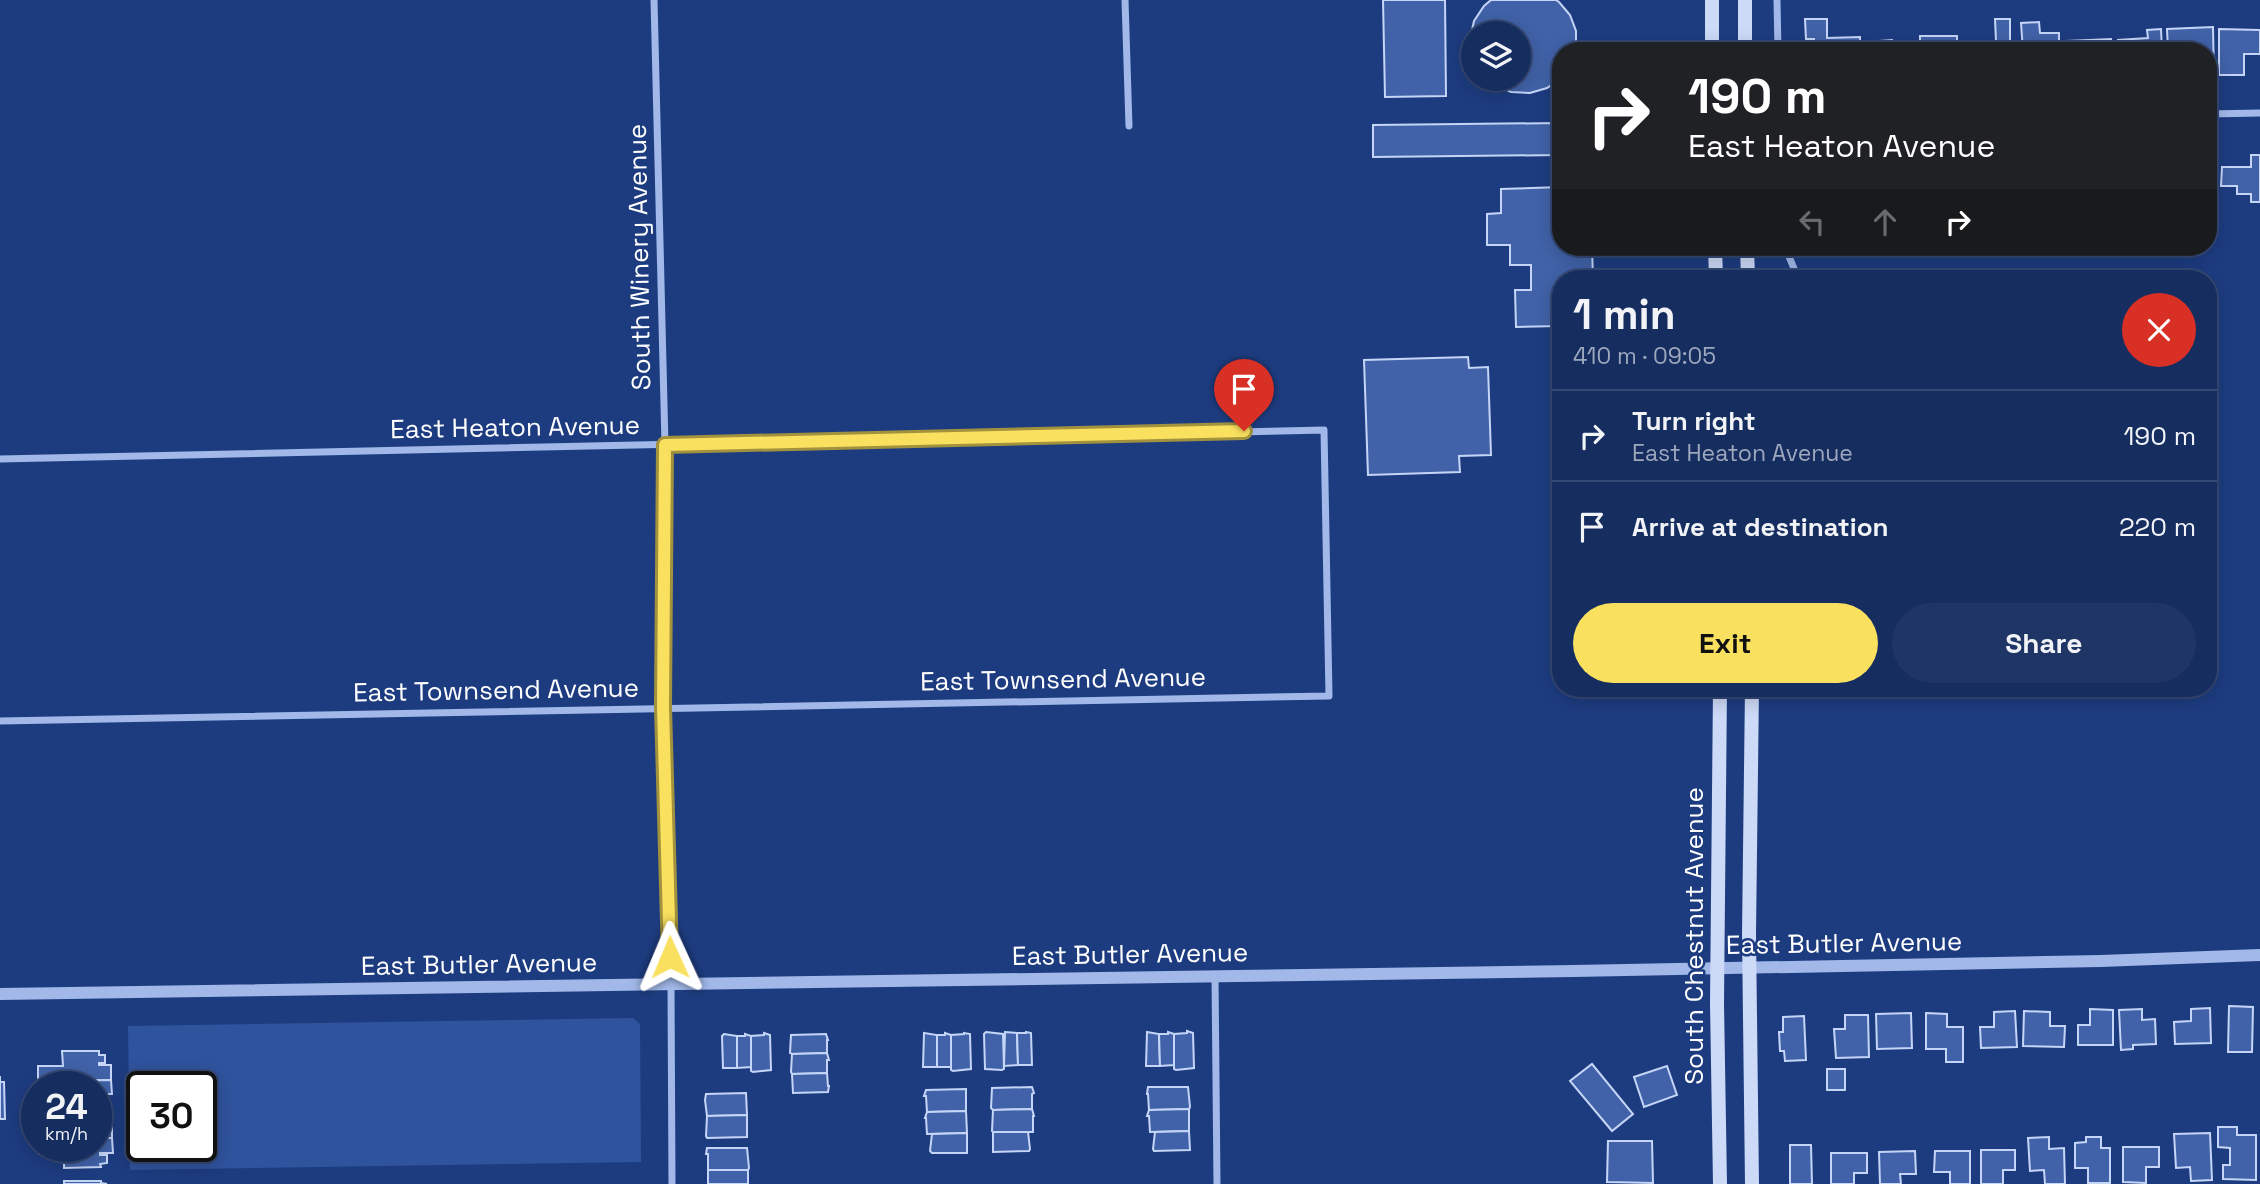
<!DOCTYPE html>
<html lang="en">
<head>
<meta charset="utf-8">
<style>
  body { margin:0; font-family:"Space Grotesk",sans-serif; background:#1f3566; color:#f1f3f6; height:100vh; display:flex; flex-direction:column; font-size:26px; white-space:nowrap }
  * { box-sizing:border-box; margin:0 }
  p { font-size:23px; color:#9ea8bd }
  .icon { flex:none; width:38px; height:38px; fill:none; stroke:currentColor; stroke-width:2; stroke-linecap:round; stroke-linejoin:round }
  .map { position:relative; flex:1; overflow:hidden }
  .panel { position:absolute; left:1552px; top:270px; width:665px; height:427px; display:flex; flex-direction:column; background:#162d60; border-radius:28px; box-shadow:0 4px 18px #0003,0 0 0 2px #354975 }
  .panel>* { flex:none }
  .hud { position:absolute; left:1552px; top:42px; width:665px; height:214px; border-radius:28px; box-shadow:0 4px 18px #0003,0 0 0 2px #354975; background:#202124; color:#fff; overflow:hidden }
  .buttons { position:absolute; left:1461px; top:21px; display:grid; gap:14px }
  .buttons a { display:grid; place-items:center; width:70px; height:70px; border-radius:50%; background:#162d60; box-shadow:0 4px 18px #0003,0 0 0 2px #354975; font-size:35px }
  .speed { position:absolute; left:21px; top:1071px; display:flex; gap:14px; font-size:35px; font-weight:700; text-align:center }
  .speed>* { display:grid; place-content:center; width:91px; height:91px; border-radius:50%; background:#162d60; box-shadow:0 4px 18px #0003,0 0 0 2px #354975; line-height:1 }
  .speed small { font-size:18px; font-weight:400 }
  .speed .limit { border:4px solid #111; border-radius:10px; background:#fff; color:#111 }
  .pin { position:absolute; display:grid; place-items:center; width:60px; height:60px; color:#fff; margin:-72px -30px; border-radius:50% 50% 50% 0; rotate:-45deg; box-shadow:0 0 7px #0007 }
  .pin .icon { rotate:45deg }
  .me { position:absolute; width:77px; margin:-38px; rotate:359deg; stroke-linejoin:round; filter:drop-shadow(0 0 5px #0008) }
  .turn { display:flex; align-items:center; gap:24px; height:147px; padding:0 21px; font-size:32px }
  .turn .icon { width:91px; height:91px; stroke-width:2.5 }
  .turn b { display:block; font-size:49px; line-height:60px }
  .lanes { display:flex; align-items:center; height:66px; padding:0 21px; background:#0003; justify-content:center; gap:35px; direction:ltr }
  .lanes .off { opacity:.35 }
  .round { display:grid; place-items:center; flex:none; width:74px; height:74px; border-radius:37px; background:#1f3566 }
  .summary { display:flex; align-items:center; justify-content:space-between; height:119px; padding:0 21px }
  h1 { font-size:42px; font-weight:600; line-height:52px }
  .primary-button { display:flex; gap:14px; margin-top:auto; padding:14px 21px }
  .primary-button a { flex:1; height:80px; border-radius:42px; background:#f9e05f; color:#111; font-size:28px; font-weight:600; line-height:80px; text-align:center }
  .primary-button a+a { background:#1f3566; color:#f1f3f6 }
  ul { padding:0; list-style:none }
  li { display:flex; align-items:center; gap:21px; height:91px; padding:0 21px; border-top:2px solid #354975 }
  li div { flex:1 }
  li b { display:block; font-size:26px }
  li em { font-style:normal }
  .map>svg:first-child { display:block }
</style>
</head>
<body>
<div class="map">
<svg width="2260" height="1184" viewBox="0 0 2260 1184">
  <rect width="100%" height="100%" fill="#1d3c80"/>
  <path fill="#30539e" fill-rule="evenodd" d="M633,1018L640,1024L641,1162L130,1170L128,1026ZM142,1087H201V1146H142Z"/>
  <g fill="#4162a8" stroke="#c5d5f7" stroke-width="2">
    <polygon points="1383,0 1445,0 1446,96 1385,97"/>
    <polygon points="1491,0 1556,0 1559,2 1570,15 1576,31 1576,47 1575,51 1561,51 1561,78 1547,88 1530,93 1511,92 1495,85 1488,79 1519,79 1519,33 1474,33 1473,57 1470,39 1474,21 1484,6"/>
    <polygon points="1805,19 1827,19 1827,38 1860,37 1860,51 1814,51 1814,39 1806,39"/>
    <polygon points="1995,19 2010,19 2010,51 1978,51 1990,50 1990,41 1996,41"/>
    <polygon points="2039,22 2040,33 2059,33 2059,51 2023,51 2021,23"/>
    <polygon points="2213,27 2214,76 2208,76 2208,51 2168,51 2167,29"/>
    <polygon points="2161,29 2162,51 2118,51 2118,40 2148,38 2147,30"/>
    <polygon points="2219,29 2260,30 2260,54 2244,54 2244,75 2219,75"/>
    <rect x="1920" y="36" width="37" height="15"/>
    <polygon points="2111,39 2111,51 2066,51 2066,41"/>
    <polygon points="1892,40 1892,51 1866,51 1866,42"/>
    <polygon points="1974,41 1974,51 1964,51 1964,42"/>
    <polygon points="1561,123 1561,155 1373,157 1373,125"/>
    <polygon points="2251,155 2260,155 2260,202 2251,202 2251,194 2237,194 2237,186 2221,186 2222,167 2251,167"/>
    <rect x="2208" y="156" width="6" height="38"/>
    <polygon points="1561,187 1561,247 1592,247 1593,278 1561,278 1560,349 1559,326 1516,327 1515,290 1531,290 1531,265 1510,265 1510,245 1487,245 1487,214 1501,213 1501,189"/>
    <polygon points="1468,357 1469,368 1488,367 1491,455 1459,456 1460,472 1368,475 1364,360"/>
    <polygon points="2229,1006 2253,1007 2252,1052 2228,1052"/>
    <polygon points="2210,1008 2211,1043 2175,1044 2174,1022 2191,1021 2191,1009"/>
    <polygon points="2090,1009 2113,1010 2113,1045 2078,1045 2078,1025 2090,1025"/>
    <polygon points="2142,1009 2142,1020 2155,1019 2156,1044 2133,1045 2133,1049 2121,1050 2119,1010"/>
    <polygon points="2015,1011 2017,1047 1981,1048 1980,1027 1994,1027 1994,1012"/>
    <polygon points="2024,1011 2050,1012 2050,1026 2065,1026 2064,1047 2023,1046"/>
    <polygon points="1911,1013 1912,1048 1877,1049 1876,1014"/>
    <polygon points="1926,1013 1947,1014 1947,1027 1963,1027 1963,1062 1946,1062 1946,1049 1926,1049"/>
    <polygon points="1845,1015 1868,1015 1869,1057 1836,1058 1834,1029 1845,1029"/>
    <polygon points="1804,1016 1806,1060 1785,1061 1784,1051 1780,1051 1779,1032 1783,1032 1783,1017"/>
    <polygon points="1187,1031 1193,1033 1194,1068 1176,1070 1174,1069 1174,1034 1187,1033"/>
    <polygon points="986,1032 1003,1034 1004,1069 1002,1070 985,1069 984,1034"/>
    <polygon points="1005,1032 1017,1033 1018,1065 1004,1066"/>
    <polygon points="1026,1032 1031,1033 1032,1065 1018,1065 1017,1033 1026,1033"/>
    <polygon points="1147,1032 1159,1034 1160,1066 1146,1066"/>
    <polygon points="1168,1032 1174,1034 1174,1065 1160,1066 1159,1034 1168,1034"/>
    <polygon points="764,1033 770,1035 771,1070 753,1072 751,1071 751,1036 764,1035"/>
    <polygon points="924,1033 937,1035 937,1067 923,1067"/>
    <polygon points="945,1033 951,1035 951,1067 937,1067 937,1035 945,1035"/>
    <polygon points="964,1033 970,1034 971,1069 953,1071 951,1070 951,1035 964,1034"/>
    <polygon points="724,1034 737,1036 737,1068 723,1068 722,1036"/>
    <polygon points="745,1034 751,1036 751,1067 737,1068 737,1036 745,1036"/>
    <polygon points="826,1034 828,1040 827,1040 827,1053 792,1054 790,1053 791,1035"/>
    <polygon points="62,1051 99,1051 99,1055 105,1055 105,1063 99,1063 99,1065 111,1065 111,1080 38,1081 38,1066 63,1066"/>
    <polygon points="827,1053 829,1060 827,1060 827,1073 792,1074 791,1072 792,1054"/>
    <polygon points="1592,1064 1633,1114 1612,1131 1570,1081"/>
    <polygon points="1667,1066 1677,1095 1644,1107 1634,1077"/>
    <rect x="1827" y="1069" width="18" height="21"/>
    <polygon points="827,1073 828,1086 829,1086 828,1092 793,1093 792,1074"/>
    <polygon points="0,1076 0,1082 4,1082 5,1119 0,1119"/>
    <polygon points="111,1080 112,1094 99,1094 100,1097 106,1097 106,1105 100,1105 100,1109 96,1109 96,1087 38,1087 38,1081"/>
    <polygon points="1032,1087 1034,1093 1032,1094 1032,1109 993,1110 991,1108 992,1088"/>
    <polygon points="1148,1087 1188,1087 1190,1107 1189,1109 1149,1110 1148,1094 1147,1094"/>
    <polygon points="966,1089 966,1111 927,1112 926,1096 924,1096 926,1090"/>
    <polygon points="746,1093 747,1115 707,1116 705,1100 706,1094"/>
    <polygon points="96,1109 100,1109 100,1113 106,1113 106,1121 100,1121 100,1124 112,1123 112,1138 96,1138"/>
    <polygon points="1032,1109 1034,1116 1033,1116 1033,1132 993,1132 992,1131 993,1110"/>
    <polygon points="1189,1109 1189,1131 1150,1132 1149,1116 1147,1116 1149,1110"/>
    <polygon points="966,1111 967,1133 927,1134 926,1118 925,1118 927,1112"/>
    <polygon points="747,1115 747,1137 707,1138 706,1136 707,1116"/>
    <polygon points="2218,1127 2237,1127 2237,1135 2256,1135 2256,1180 2223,1179 2223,1165 2230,1165 2230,1148 2218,1147"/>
    <polygon points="1189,1131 1190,1150 1154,1151 1153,1149 1155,1132"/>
    <polygon points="993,1132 1028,1132 1030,1149 1029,1151 993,1152"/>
    <polygon points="967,1133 967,1153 932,1153 930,1151 932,1134"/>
    <polygon points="2210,1133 2212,1180 2191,1181 2190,1167 2176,1168 2174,1134"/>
    <polygon points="2049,1137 2049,1149 2064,1148 2065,1184 2045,1184 2044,1170 2030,1171 2028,1138"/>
    <polygon points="2086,1137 2101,1137 2101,1148 2110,1148 2110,1183 2088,1183 2088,1168 2075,1168 2075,1143 2086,1142"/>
    <polygon points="96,1138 112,1138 113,1153 100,1153 100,1155 107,1155 107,1163 100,1164 101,1167 64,1168 64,1154 39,1154 39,1146 96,1146"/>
    <polygon points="1608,1141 1652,1141 1653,1183 1607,1182"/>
    <polygon points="1790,1145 1811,1145 1812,1184 1790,1184"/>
    <polygon points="2123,1147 2159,1147 2159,1167 2146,1167 2146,1183 2123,1182"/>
    <polygon points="707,1148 747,1148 749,1168 748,1170 708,1170 708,1154 706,1154"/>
    <polygon points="1981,1150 2015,1150 2015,1170 2003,1170 2003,1184 1981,1184"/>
    <polygon points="1915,1151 1916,1174 1900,1174 1901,1184 1880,1184 1879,1152"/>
    <polygon points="1935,1151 1970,1151 1970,1184 1950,1184 1950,1172 1934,1172"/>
    <polygon points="1831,1153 1867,1153 1867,1173 1854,1173 1854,1184 1831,1184"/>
    <rect x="708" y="1170" width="40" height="14"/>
    <polygon points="64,1181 101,1181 101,1183 107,1184 64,1184"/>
  </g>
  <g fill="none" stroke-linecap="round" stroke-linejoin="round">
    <g stroke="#a1b8e9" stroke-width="7">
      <polyline points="654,0 665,445 663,707 671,984 672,1184"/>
      <polyline points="1125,0 1129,126"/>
      <polyline points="1777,0 1778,51"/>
      <polyline points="2208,114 2260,113"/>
      <polyline points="1785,247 1798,278"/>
      <polyline points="0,459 1324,430 1329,696 0,721"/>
      <polyline points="1215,976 1217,1184"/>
    </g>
    <polyline stroke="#a1b8e9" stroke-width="12" points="0,994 1574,971 2101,961 2260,955"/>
    <g stroke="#ccd9f7" stroke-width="14">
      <polyline points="1712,0 1712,51"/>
      <polyline points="1745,0 1745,51"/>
      <polyline points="1715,247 1716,278"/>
      <polyline points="1747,247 1748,278"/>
      <polyline points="1720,688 1717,1003 1720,1184"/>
      <polyline points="1752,1184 1749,934 1752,688"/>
    </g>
  </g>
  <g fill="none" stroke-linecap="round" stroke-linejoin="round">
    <g stroke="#a2923e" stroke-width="18">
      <polyline id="route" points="670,957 663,707 665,445 1244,431"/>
    </g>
    <use href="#route" stroke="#f9e05f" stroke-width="12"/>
  </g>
  <g text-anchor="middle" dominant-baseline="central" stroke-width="5" stroke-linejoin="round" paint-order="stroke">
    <g font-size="26" fill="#fff" stroke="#1d3c80">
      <text transform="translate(639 257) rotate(-91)">South Winery Avenue</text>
      <text transform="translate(515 427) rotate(-1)">East Heaton Avenue</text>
      <text transform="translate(1063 679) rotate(-1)">East Townsend Avenue</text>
      <text transform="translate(496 690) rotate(-1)">East Townsend Avenue</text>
      <text transform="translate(1694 936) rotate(-90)">South Chestnut Avenue</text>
      <text transform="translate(1844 943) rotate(-1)">East Butler Avenue</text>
      <text transform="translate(1130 954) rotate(-1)">East Butler Avenue</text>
      <text transform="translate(479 964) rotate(-1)">East Butler Avenue</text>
    </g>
  </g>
</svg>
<div class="buttons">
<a><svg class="icon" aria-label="layers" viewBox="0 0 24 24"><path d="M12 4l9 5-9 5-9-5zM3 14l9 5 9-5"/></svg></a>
</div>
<div class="speed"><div>24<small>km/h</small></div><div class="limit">30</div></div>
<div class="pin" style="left:1244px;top:431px;background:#d93025"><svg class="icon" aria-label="arrive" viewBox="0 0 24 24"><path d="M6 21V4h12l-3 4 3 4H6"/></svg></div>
<svg class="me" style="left:670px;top:957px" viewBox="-20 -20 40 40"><path d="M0-17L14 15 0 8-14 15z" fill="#f9e05f" stroke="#fff" stroke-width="4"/></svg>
<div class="hud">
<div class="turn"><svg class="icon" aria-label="right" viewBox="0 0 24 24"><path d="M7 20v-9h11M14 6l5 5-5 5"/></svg><div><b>190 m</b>East Heaton Avenue</div></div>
<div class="lanes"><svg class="icon off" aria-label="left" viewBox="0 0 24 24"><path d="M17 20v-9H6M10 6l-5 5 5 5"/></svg><svg class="icon off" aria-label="ahead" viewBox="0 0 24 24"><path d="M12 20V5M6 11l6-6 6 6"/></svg><svg class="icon" aria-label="right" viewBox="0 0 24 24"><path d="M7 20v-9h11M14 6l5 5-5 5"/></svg></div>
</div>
<section class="panel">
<div class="summary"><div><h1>1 min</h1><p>410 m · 09:05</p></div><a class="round" style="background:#d93025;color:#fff"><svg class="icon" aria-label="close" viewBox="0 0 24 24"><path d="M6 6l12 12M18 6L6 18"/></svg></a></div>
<ul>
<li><svg class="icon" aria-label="right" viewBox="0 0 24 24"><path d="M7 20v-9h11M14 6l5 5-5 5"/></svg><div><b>Turn right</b><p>East Heaton Avenue</p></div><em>190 m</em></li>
<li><svg class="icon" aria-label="arrive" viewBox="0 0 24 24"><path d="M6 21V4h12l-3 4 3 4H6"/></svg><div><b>Arrive at destination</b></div><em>220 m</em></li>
</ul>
<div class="primary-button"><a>Exit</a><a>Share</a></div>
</section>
</div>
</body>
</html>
